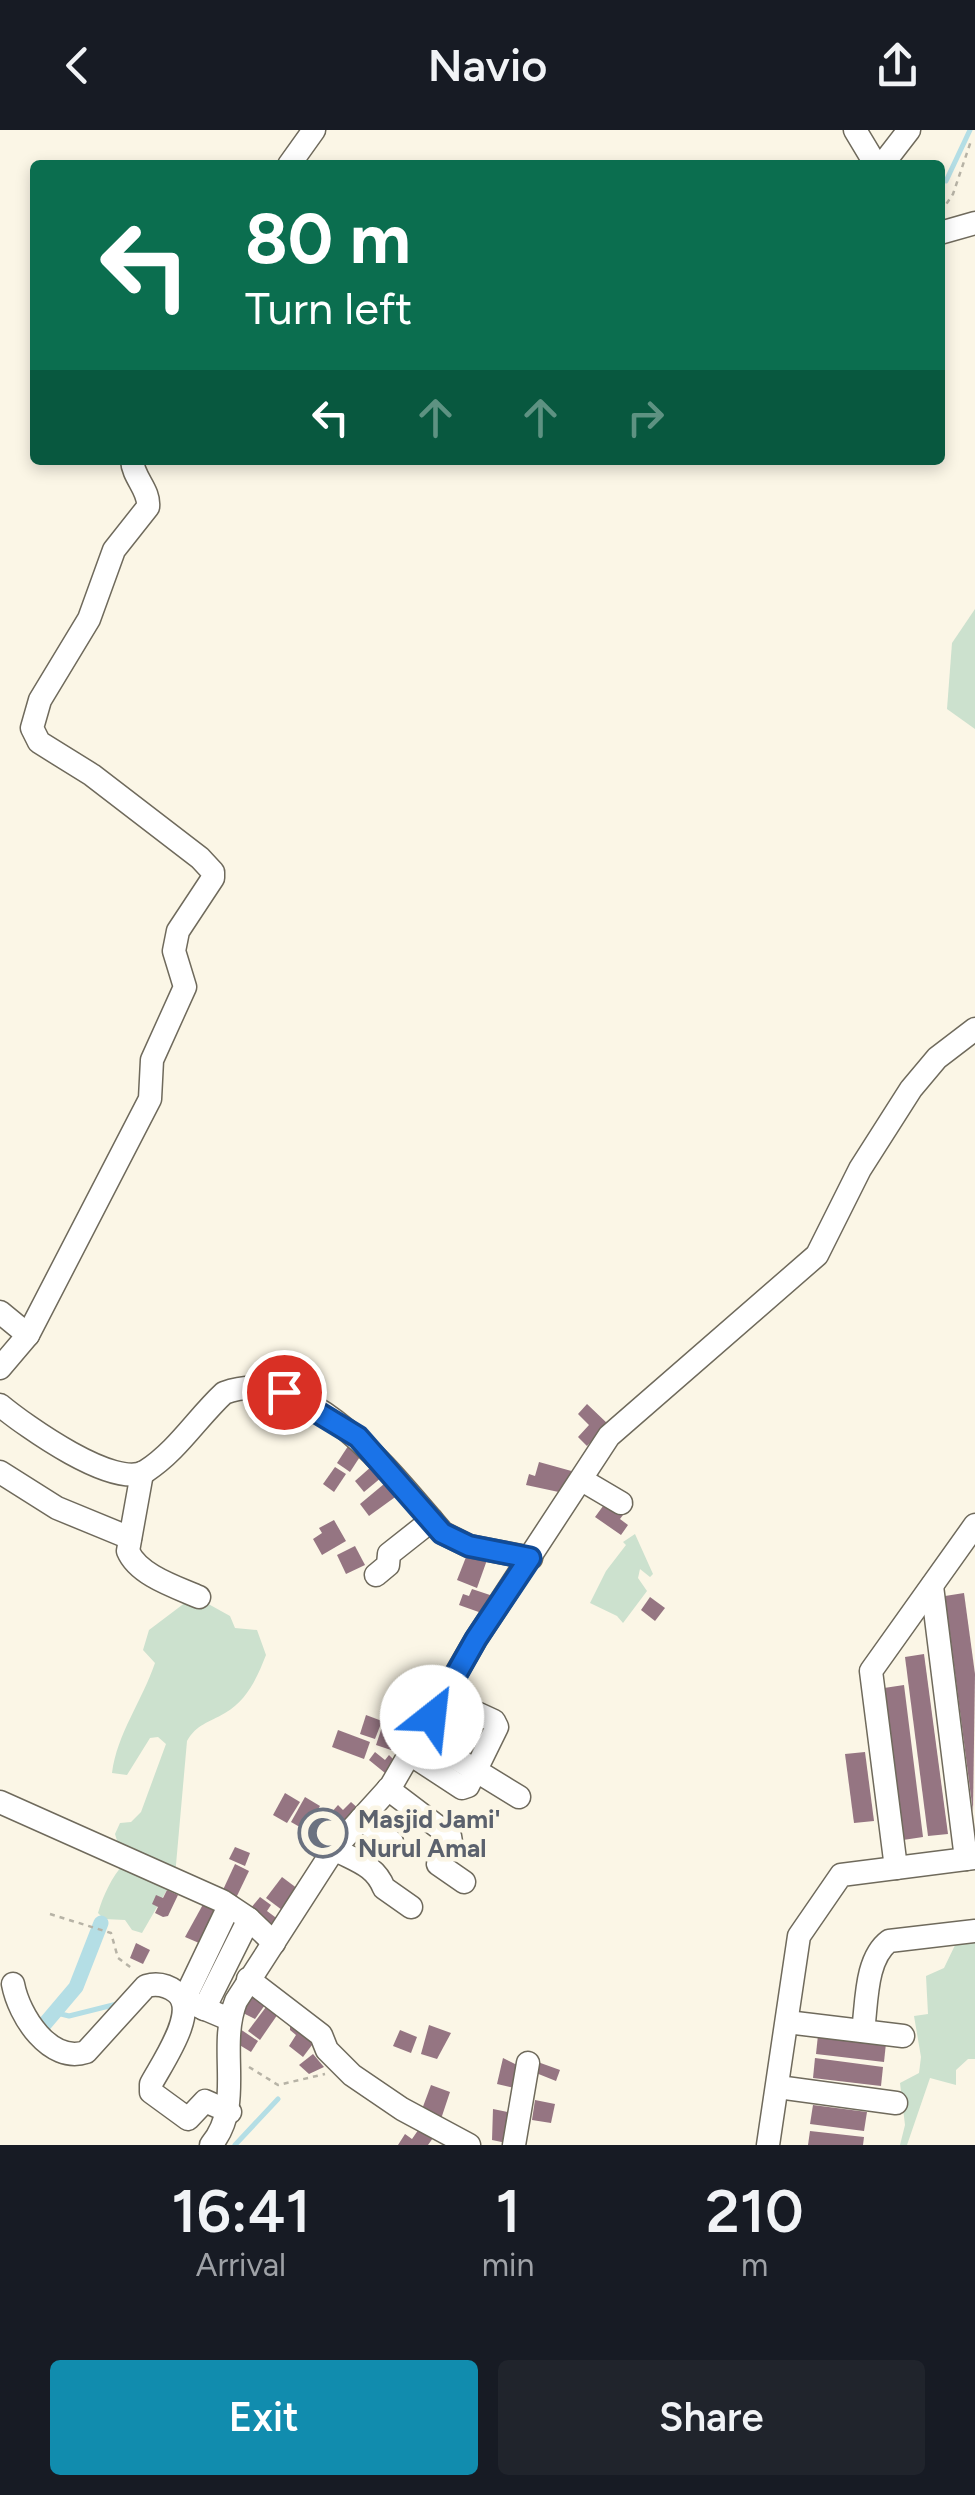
<!DOCTYPE html>
<html lang="en">
<head>
<meta charset="utf-8">
<style>
  body { margin:0; font-family:Figtree,sans-serif; background:#20242c; color:#f1f3f6; height:100vh; display:flex; flex-direction:column; font-size:38px; white-space:nowrap }
  * { box-sizing:border-box; margin:0 }
  p { font-size:32px; color:#9ea1a6 }
  .icon { flex:none; width:55px; height:55px; fill:none; stroke:currentColor; stroke-width:2; stroke-linecap:round; stroke-linejoin:round }
  .map { position:relative; height:2015px; overflow:hidden }
  .side { display:flex; flex-direction:column; background:#171b24; flex:1 }
  .side>* { flex:none }
  .guide { position:absolute; left:30px; top:30px; width:915px; height:305px; border-radius:10px; box-shadow:0 5px 15px #0003; background:#0b6e4f; color:#fff; overflow:hidden }
  .pin { position:absolute; display:grid; place-items:center; width:85px; height:85px; color:#fff; margin:-42px; border:5px solid #fff; border-radius:50%; box-shadow:0 2px 10px #0007 }
  .me { position:absolute; width:110px; margin:-55px; rotate:29deg; stroke-linejoin:round; filter:drop-shadow(0 0 8px #0008) }
  .turn { display:flex; align-items:center; gap:35px; height:210px; padding:0 50px; font-size:45px }
  .turn .icon { width:130px; height:130px; stroke-width:2.5 }
  .turn b { display:block; font-size:70px; line-height:85px }
  .lanes { display:flex; align-items:center; height:95px; padding:0 50px; background:#0003; justify-content:center; gap:50px; direction:ltr }
  .lanes .off { opacity:.35 }
  .eta { display:flex; justify-content:space-evenly; align-items:center; height:170px; text-align:center }
  .eta b { font-size:60px; font-weight:600; line-height:70px }
  .cta { display:flex; gap:20px; margin-top:auto; padding:20px 50px }
  .cta a { flex:1; height:115px; border-radius:10px; background:#118cae; color:#fff; font-size:40px; font-weight:600; line-height:115px; text-align:center }
  .cta a+a { background:#20242c; color:#f1f3f6 }
  header { display:flex; justify-content:space-between; align-items:center; height:130px; padding:0 50px; background:#171b24; font-size:45px; font-weight:600 }
  .map>svg:first-child { display:block }
</style>
</head>
<body>
<header><svg class="icon" aria-label="back" viewBox="0 0 24 24"><path d="M15 5l-7 7 7 7"/></svg>Navio<svg class="icon" aria-label="share" viewBox="0 0 24 24"><path d="M12 15V3M7 8l5-5 5 5M5 13v7h14v-7"/></svg></header>
<div class="map">
<svg width="975" height="2015" viewBox="0 0 975 2015">
  <rect width="100%" height="100%" fill="#fbf6e6"/>
  <g fill="#cce1ce">
    <polygon points="975,479 975,599 947,579 952,513"/>
    <polygon points="635,1404 653,1444 650,1447 640,1439 638,1448 647,1461 623,1493 617,1486 590,1473 606,1441 626,1415 623,1412"/>
    <path d="M194,1466L230,1486L235,1498L257,1500L266,1525C257,1548 247,1570 225,1583C208,1593 197,1594 187,1611L175,1746L142,1803L132,1800L125,1790L104,1789L98,1783C103,1766 112,1746 124,1734L115,1704L120,1693L131,1692L141,1682L166,1614L158,1607L150,1608L127,1645L112,1643C117,1604 142,1571 155,1533L143,1520L149,1500Z"/>
    <polygon points="958,1809 975,1810 975,1929 968,1929 956,1940 956,1955 930,1948 907,2015 900,2015 905,1995 900,1953 919,1943 921,1927 914,1886 928,1884 926,1846 944,1838"/>
  </g>
  <g fill="none" stroke-linecap="round" stroke-linejoin="round">
    <g stroke="#b4dee5" stroke-width="5">
      <polyline points="946,51 970,0"/>
      <polyline points="57,1883 69,1886 117,1874"/>
      <polyline points="235,2015 278,1969"/>
    </g>
    <polyline stroke="#b4dee5" stroke-width="15" points="43,1896 76,1857 101,1793"/>
  </g>
  <g fill="#957582">
    <polygon points="587,1274 608,1294 587,1316 578,1307 589,1295 578,1284"/>
    <polygon points="352,1310 365,1319 350,1342 337,1333"/>
    <polygon points="539,1332 575,1342 568,1364 526,1355 529,1344 535,1346"/>
    <polygon points="372,1336 382,1347 364,1362 355,1351"/>
    <polygon points="335,1337 346,1344 334,1362 323,1354"/>
    <polygon points="390,1349 398,1365 369,1386 360,1374"/>
    <polygon points="609,1368 626,1381 620,1389 628,1395 621,1405 595,1387"/>
    <polygon points="334,1390 346,1411 322,1425 313,1409 322,1403 319,1398"/>
    <polygon points="355,1416 365,1435 346,1444 337,1425"/>
    <polygon points="468,1422 487,1430 477,1458 457,1450"/>
    <polygon points="472,1459 496,1467 490,1486 459,1475 463,1464 469,1466"/>
    <polygon points="964,1463 975,1544 973,1682 945,1466"/>
    <polygon points="650,1467 665,1478 655,1491 641,1480"/>
    <polygon points="924,1524 948,1704 928,1706 905,1527"/>
    <polygon points="904,1555 923,1707 903,1710 884,1558"/>
    <polygon points="390,1561 432,1572 425,1591 406,1585 406,1578 400,1594 381,1587"/>
    <polygon points="366,1585 382,1591 375,1609 360,1604"/>
    <polygon points="383,1594 398,1599 391,1620 376,1615"/>
    <polygon points="338,1600 370,1612 364,1629 332,1617"/>
    <polygon points="375,1622 385,1630 389,1625 393,1629 385,1643 369,1630"/>
    <polygon points="865,1622 874,1691 854,1693 845,1624"/>
    <polygon points="285,1663 300,1672 287,1693 273,1685"/>
    <polygon points="305,1667 320,1676 305,1700 291,1692"/>
    <polygon points="351,1672 360,1680 345,1696 331,1683 338,1675 343,1680"/>
    <polygon points="323,1684 343,1704 324,1723 303,1703"/>
    <polygon points="235,1717 250,1723 245,1736 229,1729"/>
    <polygon points="235,1734 249,1741 236,1768 222,1762"/>
    <polygon points="282,1747 298,1759 282,1780 266,1768"/>
    <polygon points="167,1760 178,1765 168,1786 163,1787 155,1783 158,1777 152,1774 156,1765 163,1768"/>
    <polygon points="260,1767 271,1775 267,1781 283,1793 273,1805 246,1784"/>
    <polygon points="206,1769 225,1777 206,1816 185,1807"/>
    <polygon points="136,1813 150,1820 143,1834 130,1828"/>
    <polygon points="254,1864 267,1872 255,1889 243,1883"/>
    <polygon points="269,1873 280,1881 260,1910 248,1901"/>
    <polygon points="290,1892 315,1911 303,1927 289,1916 296,1905 290,1900"/>
    <polygon points="429,1895 451,1903 437,1929 421,1924"/>
    <polygon points="240,1899 258,1911 251,1922 233,1911"/>
    <polygon points="400,1900 417,1907 411,1923 393,1916"/>
    <polygon points="818,1905 886,1913 884,1932 816,1924"/>
    <polygon points="313,1924 324,1937 309,1944 299,1935"/>
    <polygon points="503,1928 519,1936 514,1958 497,1954"/>
    <polygon points="815,1928 883,1937 881,1956 813,1948"/>
    <polygon points="535,1931 560,1940 556,1951 531,1941"/>
    <polygon points="431,1955 450,1962 441,1989 421,1982"/>
    <polygon points="535,1970 555,1974 551,1993 532,1990"/>
    <polygon points="813,1975 867,1982 864,2001 810,1994"/>
    <polygon points="493,1979 517,1984 511,2014 492,2010"/>
    <polygon points="421,1996 435,2005 428,2015 398,2015 405,2004 412,2009"/>
    <polygon points="810,2001 864,2007 863,2015 808,2015"/>
  </g>
  <g fill="none" stroke-linecap="round" stroke-linejoin="round">
    <g stroke="#6f6a5c" stroke-width="25">
      <g id="minor">
        <polyline points="855,0 876,35"/>
        <polyline points="289,35 314,0"/>
        <polyline points="882,35 909,0"/>
        <polyline points="940,103 975,93"/>
        <polyline points="0,1182 28,1205"/>
        <path d="M0,1238L28,1205L150,969L152,930L185,857L174,821L178,801L213,748V742L200,728L92,645L39,612L32,598L40,570L89,489L114,420L148,377C150,360 133,348 132,330"/>
        <path d="M0,1275C24,1295 116,1361 146,1341C178,1320 197,1288 224,1263C309,1232 394,1347 443,1403L469,1416L531,1428"/>
        <polyline points="0,1342 57,1378 130,1408"/>
        <path d="M142,1343L128,1421C138,1445 176,1457 199,1467"/>
        <polyline points="582,1350 621,1373"/>
        <polyline points="376,1445 388,1435 389,1424 432,1390"/>
        <polyline points="932,1456 966,1729"/>
        <polyline points="421,1607 519,1667"/>
        <polyline points="410,1624 462,1658 468,1656 497,1597 494,1591 442,1567"/>
        <polyline points="388,1659 450,1706 451,1712 438,1734 464,1752"/>
        <polyline points="0,1672 222,1771 249,1789 274,1813"/>
        <polyline points="361,1689 392,1712"/>
        <path d="M334,1719C356,1731 375,1735 384,1758L411,1777"/>
        <polyline points="896,1738 871,1541 975,1395"/>
        <polyline points="248,1849 321,1905 327,1920 352,1945 402,1979 469,2015"/>
        <path d="M13,1854C19,1886 50,1934 86,1922L146,1856C157,1853 167,1855 176,1862C200,1880 162,1933 151,1954V1962L188,1989L205,1971L230,1982"/>
        <polyline points="204,1879 249,1789"/>
        <polyline points="229,1889 184,1870 229,1776"/>
        <polyline points="787,1892 903,1906"/>
        <path d="M863,1901C867,1873 865,1829 889,1811L975,1801"/>
        <polyline points="778,1957 896,1973"/>
        <path d="M211,2015C245,1974 217,1919 236,1871L334,1719L391,1656L476,1509L609,1306L817,1125L860,1039L911,959L937,928L975,899"/>
        <polyline points="514,2015 528,1933"/>
        <polyline points="768,2015 799,1806 841,1745 975,1728"/>
      </g>
    </g>
    <g stroke="#b7b3a6" stroke-width="2.5" stroke-dasharray="5 5" stroke-linecap="butt">
      <polyline points="941,82 953,64 971,11"/>
      <polyline points="50,1784 111,1803 118,1828 134,1840"/>
      <polyline points="249,1937 278,1955 325,1944"/>
    </g>
    <use href="#minor" stroke="#fff" stroke-width="22"/>
  </g>
  <g fill="none" stroke-linecap="round" stroke-linejoin="round">
    <g stroke="#114b97" stroke-width="25">
      <polyline id="route" points="284,1262 358,1307 442,1403 469,1416 530,1428 476,1509 432,1587"/>
    </g>
    <use href="#route" stroke="#1a73e8" stroke-width="18"/>
  </g>
  <defs>
    <g id="mosque-ring" transform="scale(2.5)"><circle r="9.5" fill="#fbf6e6" stroke="#6b7280" stroke-width="1.5"/><path d="M3.5-4.9A6 6 0 1 0 3.5 4.9A5 5 0 1 1 3.5-4.9Z" fill="#6b7280"/></g>
  </defs>
  <g fill-rule="evenodd">
    <use href="#mosque-ring" x="323" y="1703"/>
  </g>
  <g text-anchor="middle" dominant-baseline="central" stroke-width="9" stroke-linejoin="round" paint-order="stroke">
    <g font-size="25" font-weight="bold" fill="#5b616d" stroke="#fbf6e6" text-anchor="start">
      <text x="358" y="1689">Masjid Jami'<tspan x="358" dy="29">Nurul Amal</tspan></text>
    </g>
  </g>
</svg>
<div class="pin" style="left:284px;top:1262px;background:#d93025"><svg class="icon" aria-label="arrive" viewBox="0 0 24 24"><path d="M6 21V4h12l-3 4 3 4H6"/></svg></div>
<svg class="me" style="left:432px;top:1587px" viewBox="-20 -20 40 40"><circle r="19" fill="#fff"/><path d="M0-13L10 11 0 6-10 11z" fill="#1a73e8"/></svg>
<div class="guide">
<div class="turn"><svg class="icon" aria-label="left" viewBox="0 0 24 24"><path d="M17 20v-9H6M10 6l-5 5 5 5"/></svg><div><b>80 m</b>Turn left</div></div>
<div class="lanes"><svg class="icon" aria-label="left" viewBox="0 0 24 24"><path d="M17 20v-9H6M10 6l-5 5 5 5"/></svg><svg class="icon off" aria-label="ahead" viewBox="0 0 24 24"><path d="M12 20V5M6 11l6-6 6 6"/></svg><svg class="icon off" aria-label="ahead" viewBox="0 0 24 24"><path d="M12 20V5M6 11l6-6 6 6"/></svg><svg class="icon off" aria-label="right" viewBox="0 0 24 24"><path d="M7 20v-9h11M14 6l5 5-5 5"/></svg></div>
</div>
</div>
<section class="side">
<div class="eta">
<div><b>16:41</b><p>Arrival</p></div>
<div><b>1</b><p>min</p></div>
<div><b>210</b><p>m</p></div>
</div>
<div class="cta"><a>Exit</a><a>Share</a></div>
</section>
</body>
</html>
